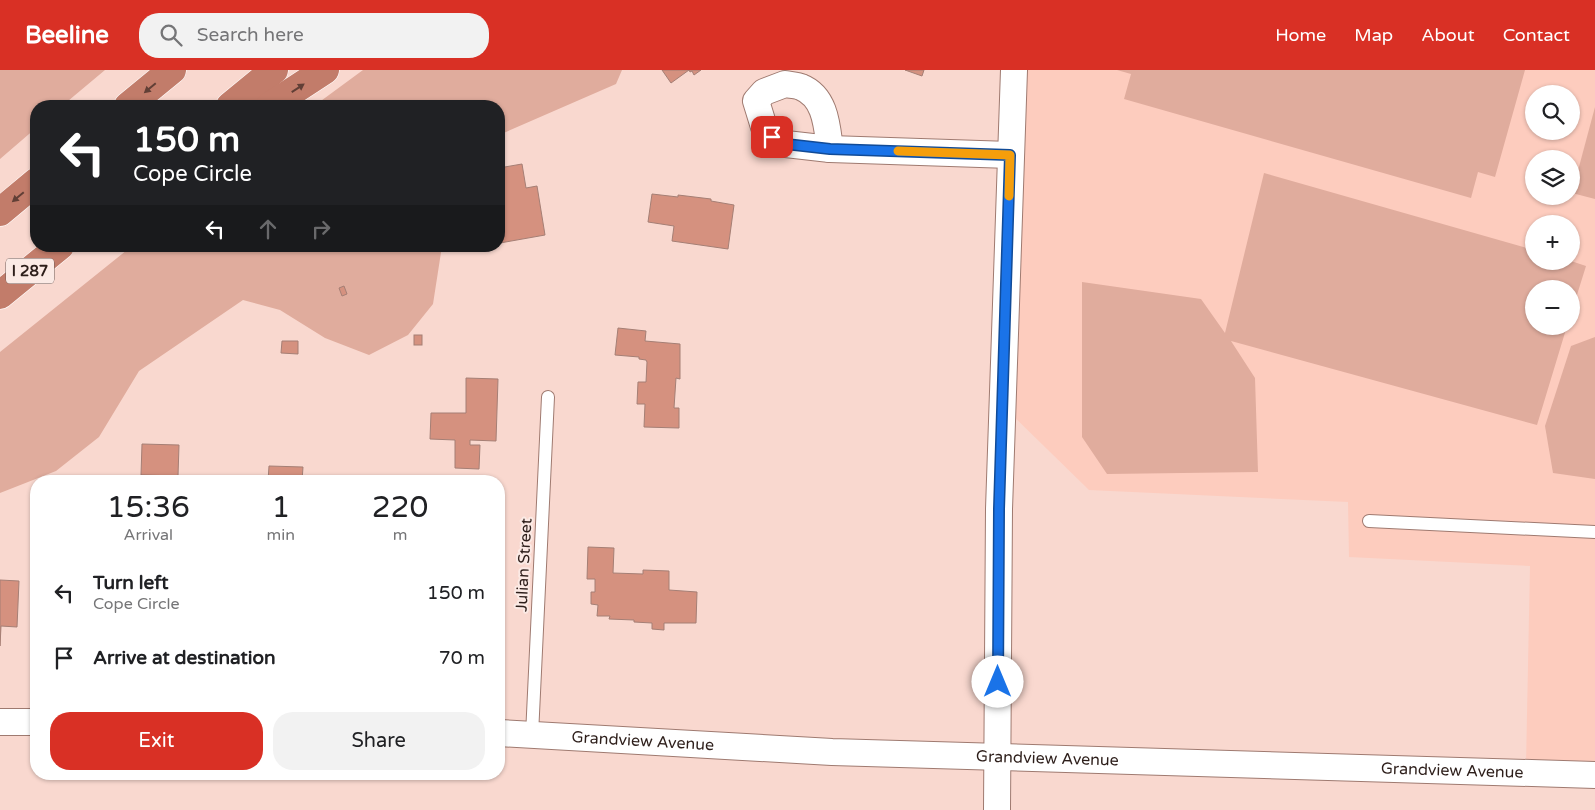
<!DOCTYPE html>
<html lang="en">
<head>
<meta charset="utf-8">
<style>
  body { margin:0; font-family:"Varela Round",sans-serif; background:#f2f2f2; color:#202124; height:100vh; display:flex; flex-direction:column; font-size:19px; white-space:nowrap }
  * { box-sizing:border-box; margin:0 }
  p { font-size:16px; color:#757577 }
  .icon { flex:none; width:28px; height:28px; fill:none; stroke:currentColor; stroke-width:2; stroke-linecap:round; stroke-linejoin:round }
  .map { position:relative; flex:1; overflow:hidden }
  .panel { position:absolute; left:30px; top:405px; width:475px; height:305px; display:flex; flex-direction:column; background:#fff; border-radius:20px; box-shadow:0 1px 4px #0004 }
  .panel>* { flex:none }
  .hud { position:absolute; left:30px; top:30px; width:475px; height:152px; border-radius:20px; box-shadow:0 1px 4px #0004; background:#202124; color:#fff; overflow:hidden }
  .controls { position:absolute; left:1525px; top:15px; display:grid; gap:10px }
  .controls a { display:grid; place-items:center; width:55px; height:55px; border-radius:50%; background:#fff; box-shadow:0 1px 4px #0004; font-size:25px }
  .pin { position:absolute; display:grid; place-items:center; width:42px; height:42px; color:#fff; margin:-21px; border-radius:10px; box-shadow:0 2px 8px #0006 }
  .me { position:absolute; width:55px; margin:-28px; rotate:0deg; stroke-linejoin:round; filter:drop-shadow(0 0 4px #0008) }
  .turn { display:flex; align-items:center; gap:18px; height:105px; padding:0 20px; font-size:22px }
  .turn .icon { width:65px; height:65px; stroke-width:2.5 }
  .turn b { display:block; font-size:35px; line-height:42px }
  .lanes { display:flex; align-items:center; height:48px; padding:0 20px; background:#0003; justify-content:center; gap:25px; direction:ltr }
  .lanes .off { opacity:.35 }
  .eta { display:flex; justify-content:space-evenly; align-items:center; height:85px; text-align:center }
  .eta b { font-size:30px; font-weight:600; line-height:35px }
  .button { display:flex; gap:10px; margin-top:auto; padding:10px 20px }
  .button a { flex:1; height:58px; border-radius:20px; background:#d93025; color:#fff; font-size:20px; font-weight:600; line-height:58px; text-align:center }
  .button a+a { background:#f2f2f2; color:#202124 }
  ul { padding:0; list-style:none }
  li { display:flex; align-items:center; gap:15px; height:65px; padding:0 20px }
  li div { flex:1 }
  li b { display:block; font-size:19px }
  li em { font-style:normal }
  header { display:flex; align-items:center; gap:30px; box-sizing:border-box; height:70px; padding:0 25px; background:#d93025; color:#fff }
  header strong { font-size:24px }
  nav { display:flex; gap:28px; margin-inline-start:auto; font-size:18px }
  .search { width:350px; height:45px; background:#f2f2f2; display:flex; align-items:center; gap:12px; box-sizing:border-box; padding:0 18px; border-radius:20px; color:#757577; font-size:19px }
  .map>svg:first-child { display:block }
</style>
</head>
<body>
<header>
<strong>Beeline</strong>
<div class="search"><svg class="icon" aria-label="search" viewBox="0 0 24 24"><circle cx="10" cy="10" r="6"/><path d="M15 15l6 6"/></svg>Search here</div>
<nav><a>Home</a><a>Map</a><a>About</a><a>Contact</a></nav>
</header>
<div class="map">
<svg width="1595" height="740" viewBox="0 0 1595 740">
  <rect width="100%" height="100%" fill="#f9d8cf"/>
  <path fill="#fdccbe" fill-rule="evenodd" d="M1024,0H1595V695L1526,694L1530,496L1349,487L1348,432L1089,420L1008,341ZM1534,24H1571V61H1534ZM1534,89H1571V126H1534ZM1534,154H1571V191H1534ZM1534,219H1571V256H1534Z"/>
  <g fill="#e0ac9d">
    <polygon points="0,0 105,0 62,36 36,36 36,58 0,89"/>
    <polygon points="363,0 622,0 616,14 499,65 499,36 314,36"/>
    <polygon points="1117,0 1525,0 1495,107 1478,102 1471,128 1124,29 1131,4"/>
    <polygon points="1595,37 1595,129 1572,123"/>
    <polygon points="1264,103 1534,180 1534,191 1571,191 1586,196 1571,244 1571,219 1534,219 1534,256 1567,256 1537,355 1231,271 1255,308 1258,402 1107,404 1082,367 1082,212 1201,229 1225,263"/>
    <polygon points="132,176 442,176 433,234 408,265 369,285 325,268 280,240 243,230 139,301 99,367 56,401 0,423 0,282"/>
    <polygon points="1595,267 1595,409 1553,403 1545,356 1571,276"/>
  </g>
  <g fill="#d5917f" stroke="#a57f75">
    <polygon points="662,0 701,0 694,5 692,1 690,2 689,0 671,13"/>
    <polygon points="905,0 924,0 922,6"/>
    <polygon points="522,94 526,118 537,116 545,165 500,173 499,98"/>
    <polygon points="652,124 678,127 678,125 711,129 711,131 734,135 728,179 672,171 674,156 648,152"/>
    <polygon points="344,216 347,224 342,226 339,218"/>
    <polygon points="618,258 646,261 645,271 680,274 680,309 676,308 674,338 679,338 679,358 644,357 645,334 637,334 638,312 646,312 647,292 646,290 639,289 639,287 615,285"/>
    <rect x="414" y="265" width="8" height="10"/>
    <polygon points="282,271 298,271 298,284 281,283"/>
    <polygon points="466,308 498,309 496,371 470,370 470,375 480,375 479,399 455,398 455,370 430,369 431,343 466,343"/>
    <polygon points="142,374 179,375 178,406 141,405"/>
    <polygon points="269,396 303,397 302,411 268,411"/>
    <polygon points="499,431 503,431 502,446 499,446"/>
    <polygon points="588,477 614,478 613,503 643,504 643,500 669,501 669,520 697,522 696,553 664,553 664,560 652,559 652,553 634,552 634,550 609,549 610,546 597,546 598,535 591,534 591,522 595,522 595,509 587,509"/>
    <polygon points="0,510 19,511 17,557 1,556 0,576"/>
  </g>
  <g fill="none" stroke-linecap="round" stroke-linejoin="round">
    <g stroke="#9f7a70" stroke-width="14">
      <g id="lane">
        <polyline points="1369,451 1595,462"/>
        <polyline points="532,665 548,327"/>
      </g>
    </g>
    <g stroke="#9f7a70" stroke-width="28">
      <g id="street">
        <path d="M785,14C790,15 797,15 801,17C826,27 827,57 830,79L777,73L764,57L756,31L764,22Z"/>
        <polyline points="830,79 1010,85"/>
        <polyline points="0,652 36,652"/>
        <path id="s1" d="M499,663L832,682L1595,705"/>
        <polyline points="997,740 999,439 1014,0"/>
      </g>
    </g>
    <g stroke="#fff" stroke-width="29">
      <g id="highway">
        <polyline points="128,36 172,0"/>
        <polyline points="230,36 274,0"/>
        <polyline points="270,36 325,0"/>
        <polyline points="0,142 36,112"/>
        <polyline points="0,225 60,176"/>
      </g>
    </g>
    <use href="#lane" stroke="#fff" stroke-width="12"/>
    <use href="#street" stroke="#fff" stroke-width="26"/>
    <use href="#highway" stroke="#c27c6a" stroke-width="28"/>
  </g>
  <defs><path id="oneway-solid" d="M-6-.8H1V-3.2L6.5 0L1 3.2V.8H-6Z" transform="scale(1.25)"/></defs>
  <g fill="#613f36">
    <use href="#oneway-solid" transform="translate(150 18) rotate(140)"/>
    <use href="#oneway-solid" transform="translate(298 18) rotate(-33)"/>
    <use href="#oneway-solid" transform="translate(18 127) rotate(140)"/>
  </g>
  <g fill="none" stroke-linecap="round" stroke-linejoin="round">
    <g stroke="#114b97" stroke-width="12">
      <polyline id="route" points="772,67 777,73 830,79 1010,85 999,439 998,612"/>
    </g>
    <use href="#route" stroke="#1a73e8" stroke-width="9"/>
    <polyline stroke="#f59e0b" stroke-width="9" points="898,81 1010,85 1009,126"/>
  </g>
  <g text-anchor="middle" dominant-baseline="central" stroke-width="4" stroke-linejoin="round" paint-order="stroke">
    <rect fill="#fbeae5" stroke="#6b5b57" stroke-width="1" x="6" y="188.5" width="48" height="25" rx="4"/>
    <g font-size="15" font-weight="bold" fill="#2d1e1a">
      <text x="30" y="201">I 287</text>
    </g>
    <g font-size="16" fill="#2d1e1a" stroke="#fbeae5">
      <text transform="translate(524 495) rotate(-87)">Julian Street</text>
      <text stroke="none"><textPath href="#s1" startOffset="144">Grandview Avenue</textPath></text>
      <text stroke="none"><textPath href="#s1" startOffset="549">Grandview Avenue</textPath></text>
      <text stroke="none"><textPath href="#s1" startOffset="954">Grandview Avenue</textPath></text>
    </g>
  </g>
</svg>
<div class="controls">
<a><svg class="icon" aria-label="search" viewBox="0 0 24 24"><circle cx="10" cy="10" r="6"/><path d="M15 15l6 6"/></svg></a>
<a><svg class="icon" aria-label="layers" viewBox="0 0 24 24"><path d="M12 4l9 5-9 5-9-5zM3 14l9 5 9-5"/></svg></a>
<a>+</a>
<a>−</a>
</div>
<div class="pin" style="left:772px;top:67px;background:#d93025"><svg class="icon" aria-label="arrive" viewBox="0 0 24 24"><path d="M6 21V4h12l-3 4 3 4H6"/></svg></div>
<svg class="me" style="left:998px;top:612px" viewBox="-20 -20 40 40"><circle r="19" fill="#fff"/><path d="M0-13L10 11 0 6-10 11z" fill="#1a73e8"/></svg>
<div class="hud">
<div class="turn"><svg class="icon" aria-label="left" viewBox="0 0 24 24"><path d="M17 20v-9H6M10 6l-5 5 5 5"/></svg><div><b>150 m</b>Cope Circle</div></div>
<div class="lanes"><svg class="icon" aria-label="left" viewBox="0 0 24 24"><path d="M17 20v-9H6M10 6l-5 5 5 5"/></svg><svg class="icon off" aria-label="ahead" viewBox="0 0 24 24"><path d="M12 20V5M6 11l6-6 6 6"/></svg><svg class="icon off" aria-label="right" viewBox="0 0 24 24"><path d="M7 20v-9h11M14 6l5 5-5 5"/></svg></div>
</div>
<section class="panel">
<div class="eta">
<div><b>15:36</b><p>Arrival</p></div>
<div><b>1</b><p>min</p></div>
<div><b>220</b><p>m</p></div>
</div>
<ul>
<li><svg class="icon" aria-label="left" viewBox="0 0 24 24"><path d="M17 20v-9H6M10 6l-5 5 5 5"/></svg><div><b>Turn left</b><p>Cope Circle</p></div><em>150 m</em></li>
<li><svg class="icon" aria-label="arrive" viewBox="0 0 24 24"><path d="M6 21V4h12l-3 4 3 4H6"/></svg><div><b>Arrive at destination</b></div><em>70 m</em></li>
</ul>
<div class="button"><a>Exit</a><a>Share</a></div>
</section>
</div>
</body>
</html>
